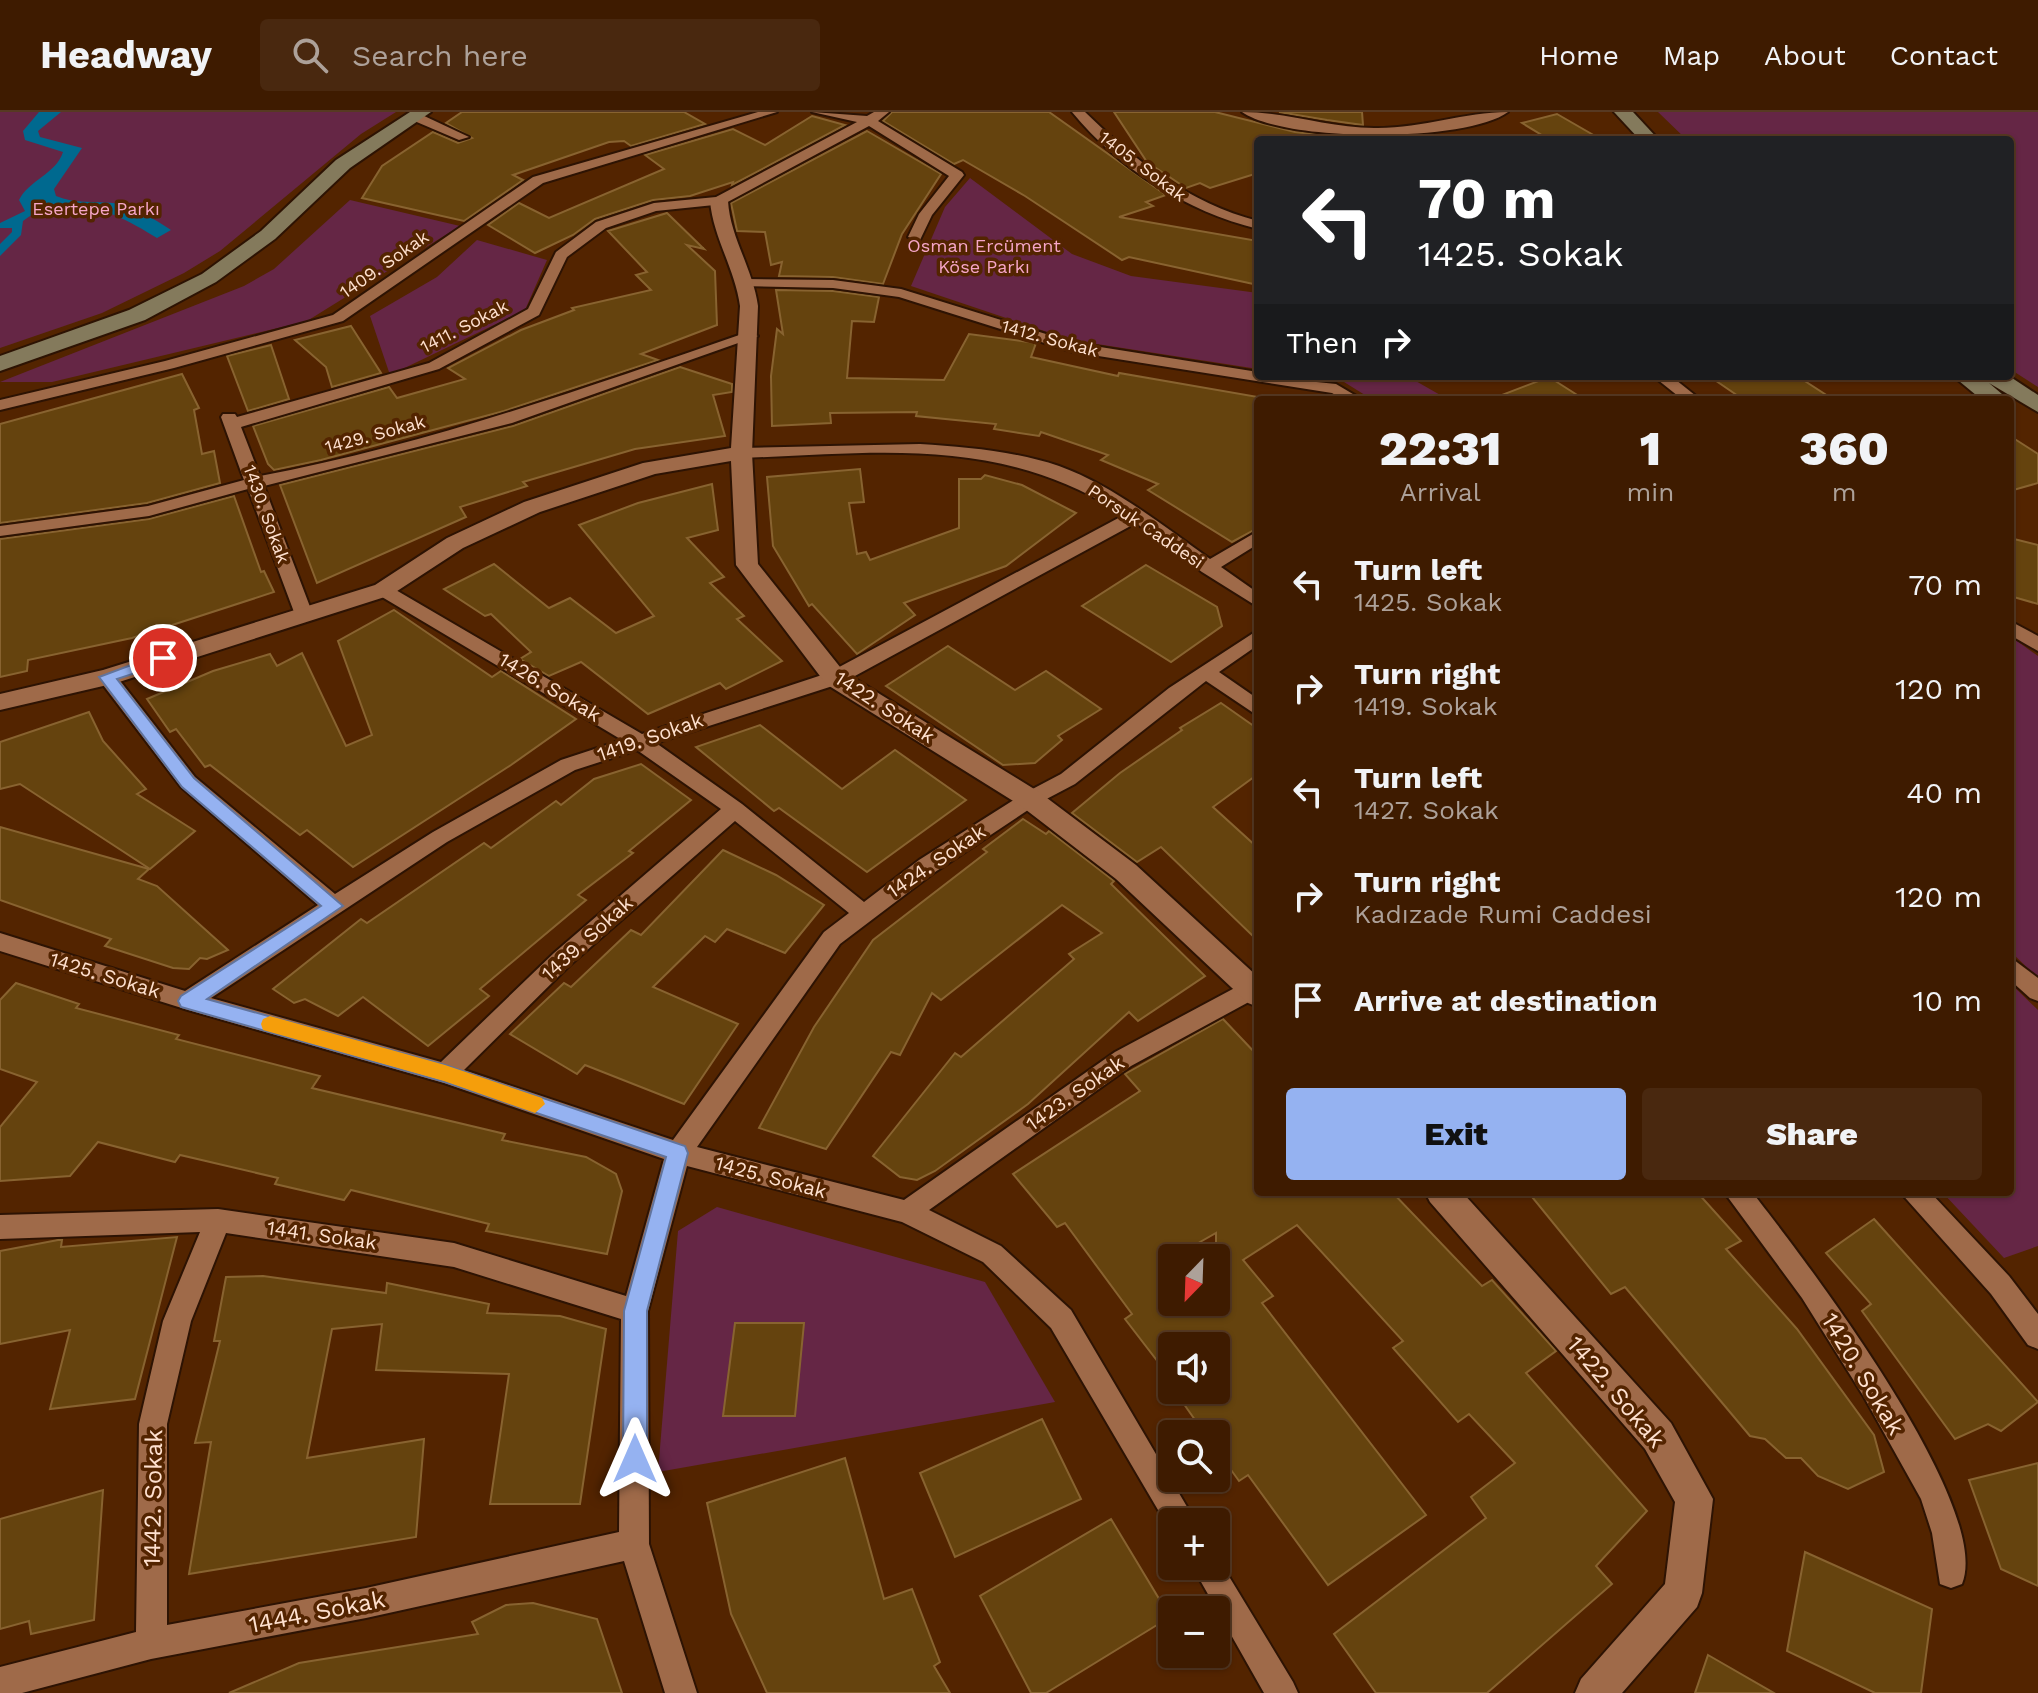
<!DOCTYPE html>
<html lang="en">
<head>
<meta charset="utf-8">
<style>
  body { margin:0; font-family:"Work Sans",sans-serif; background:#49280f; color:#f1f3f6; height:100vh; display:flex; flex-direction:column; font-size:30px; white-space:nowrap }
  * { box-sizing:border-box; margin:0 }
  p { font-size:26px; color:#ada199 }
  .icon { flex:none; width:44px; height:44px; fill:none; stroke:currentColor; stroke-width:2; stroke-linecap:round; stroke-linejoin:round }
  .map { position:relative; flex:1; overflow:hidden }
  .drawer { position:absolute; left:1254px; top:284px; width:760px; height:800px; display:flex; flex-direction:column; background:#3e1b00; border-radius:8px; box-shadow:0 2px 6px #0004,0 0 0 2px #573922 }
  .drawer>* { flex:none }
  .banner { position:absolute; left:1254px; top:24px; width:760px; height:244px; border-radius:8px; box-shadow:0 2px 6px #0004,0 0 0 2px #573922; background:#202124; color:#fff; overflow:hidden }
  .needle { width:52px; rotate:203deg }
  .tools { position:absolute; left:1158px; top:1132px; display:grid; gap:16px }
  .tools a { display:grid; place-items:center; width:72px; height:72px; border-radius:8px; background:#3e1b00; box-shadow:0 2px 6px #0004,0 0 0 2px #573922; font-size:40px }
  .pin { position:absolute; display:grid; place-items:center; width:68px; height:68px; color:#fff; margin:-34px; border:4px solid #fff; border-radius:50%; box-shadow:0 2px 8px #0007 }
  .me { position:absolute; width:88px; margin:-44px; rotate:0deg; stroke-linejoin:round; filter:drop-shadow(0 0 6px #0008) }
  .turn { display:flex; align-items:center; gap:28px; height:168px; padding:0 32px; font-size:36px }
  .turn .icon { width:104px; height:104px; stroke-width:2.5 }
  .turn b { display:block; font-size:56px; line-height:68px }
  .then { display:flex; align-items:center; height:76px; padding:0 32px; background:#0003; gap:16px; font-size:30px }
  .eta { display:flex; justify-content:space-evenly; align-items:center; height:136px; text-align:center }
  .eta b { font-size:48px; font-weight:800; line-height:56px }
  .primary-button { display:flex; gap:16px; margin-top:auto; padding:16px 32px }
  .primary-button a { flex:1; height:92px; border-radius:8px; background:#95b2f1; color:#111; font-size:32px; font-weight:800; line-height:92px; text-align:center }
  .primary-button a+a { background:#49280f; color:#f1f3f6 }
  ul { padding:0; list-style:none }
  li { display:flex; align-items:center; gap:24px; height:104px; padding:0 32px }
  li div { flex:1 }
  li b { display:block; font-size:30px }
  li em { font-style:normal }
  header { display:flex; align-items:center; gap:48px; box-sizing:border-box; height:112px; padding:0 40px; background:#3e1b00; border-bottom:2px solid #573922 }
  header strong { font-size:38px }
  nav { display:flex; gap:44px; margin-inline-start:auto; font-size:28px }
  .search { width:560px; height:72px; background:#49280f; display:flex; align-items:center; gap:20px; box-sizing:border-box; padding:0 28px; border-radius:8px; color:#ada199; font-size:30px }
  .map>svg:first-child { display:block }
</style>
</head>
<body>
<header>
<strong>Headway</strong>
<div class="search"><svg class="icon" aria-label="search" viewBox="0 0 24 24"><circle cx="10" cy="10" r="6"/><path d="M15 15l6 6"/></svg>Search here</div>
<nav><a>Home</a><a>Map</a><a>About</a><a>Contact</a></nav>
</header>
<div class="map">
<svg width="2038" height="1581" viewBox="0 0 2038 1581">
  <rect width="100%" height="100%" fill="#532400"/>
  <g fill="#652645">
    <polygon points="0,0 396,0 361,22 220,139 184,161 102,201 0,236"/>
    <polygon points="1658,0 2038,0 2038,275 2010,257 2010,28 1687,28"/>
    <polygon points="970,66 1072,142 1131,164 1258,181 1258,257 1071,228 911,174 945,95"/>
    <polygon points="350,88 460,114 307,209 52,270 0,270 244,174 274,157"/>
    <polygon points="477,128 547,148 525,198 390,263 370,204 437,165"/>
    <polygon points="1303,264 1407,264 1449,288 1373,288 1344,270"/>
    <polygon points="2010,524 2038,544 2038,866 2010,839"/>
    <polygon points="2010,871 2038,898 2038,1134 2004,1146 1942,1080 2010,1080"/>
    <polygon points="717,1095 985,1170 1055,1290 658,1360 678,1119"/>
  </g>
  <path fill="#00698f" d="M39,0H61L38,19L40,25L82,36L54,77L56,84C75,92 94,89 113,91C134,94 154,107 171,118L157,126C117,101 66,75 23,109L21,123L0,144V132L12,120V116H0V111L25,99L19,88C29,68 56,62 63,40L25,28L23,19Z"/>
  <g fill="#65430e" stroke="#886330" stroke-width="2" fill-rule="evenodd">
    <polygon points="462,0 684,0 705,12 631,34 624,29 609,30 513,63 523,68 464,109 362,86 382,54 433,20 458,31 472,26 446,11"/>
    <polygon points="892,0 1049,0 1166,83 1146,90 1153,94 1119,105 1258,129 1258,173 1129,145 1122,148 1025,84 963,48 954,52 883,9"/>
    <polygon points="1114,0 1215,0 1295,20 1363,28 1258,28 1258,61 1210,76 1200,71 1186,76 1147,50"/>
    <polygon points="1279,0 1362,0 1363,13 1327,8"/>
    <polygon points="1557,2 1602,28 1550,28 1522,11"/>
    <polygon points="812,4 845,13 732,73 733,70 690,84 653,88 595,107 573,123 535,141 488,113 519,91 549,106 664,57 645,43 733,17 765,33"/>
    <polygon points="867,19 941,62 902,122 883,172 833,165 779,164 782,150 771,153 765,120 737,119 731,91"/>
    <polygon points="667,101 704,137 687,133 715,159 717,213 641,242 658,248 504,299 321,348 274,358 268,352 253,314 389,275 397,286 465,267 448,256 521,218 574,198 572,196 651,178 636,163 647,160 608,119"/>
    <polygon points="776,178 833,179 879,185 874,210 852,209 847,266 944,268 969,222 1036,231 1031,245 1118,264 1119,261 1258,285 1258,416 1232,430 1148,378 1158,372 1101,348 1108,343 1041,320 1039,324 994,317 996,312 916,304 917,300 830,301 831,311 772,314 771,264 777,217 783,222"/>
    <polygon points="351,214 381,261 332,275 326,255 295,228"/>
    <polygon points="271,233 289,287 248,299 227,244"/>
    <polygon points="680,255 732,272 732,280 713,283 725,324 635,337 523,370 527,374 460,395 466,405 317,471 280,373 513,314"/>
    <polygon points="182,262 199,296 194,298 202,342 214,339 220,371 147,391 0,411 0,312"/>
    <polygon points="1709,264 1797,264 1834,288 1744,288"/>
    <polygon points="1549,265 1585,288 1495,288 1494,286"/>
    <polygon points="2010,324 2038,342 2038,371 2010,379"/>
    <polygon points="860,357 864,390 849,391 857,442 866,440 870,448 959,416 959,367 981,367 985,363 1022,373 1076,401 1006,454 904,491 915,503 857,542 812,492 809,494 773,434 767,365"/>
    <polygon points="712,372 718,418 687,426 724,465 710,471 744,504 737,507 782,549 726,577 720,571 648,602 581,550 549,564 520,547 531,540 491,502 485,504 444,477 494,452 549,496 570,486 616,521 654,504 579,413 638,391"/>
    <polygon points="234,384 261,460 264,459 274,480 132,526 28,548 27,559 0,565 0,427 149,407"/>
    <polygon points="2010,426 2038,433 2038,492 2010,484"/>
    <polygon points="1146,453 1217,495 1222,514 1171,550 1082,494"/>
    <polygon points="394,498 492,565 501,559 576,607 511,653 353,755 307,718 300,723 210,653 205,655 176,617 170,620 147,587 213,559 270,542 277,554 302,541 346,634 372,623 338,529"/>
    <polygon points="948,534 1015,578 1046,559 1101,597 1058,624 1062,628 1035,651 1003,653 886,574"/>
    <polygon points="1221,591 1258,617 1258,662 1213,695 1258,736 1258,829 1161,735 1137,750 1072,701 1120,661 1182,618 1180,616"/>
    <polygon points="89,600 103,629 146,677 137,682 195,719 150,757 20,672 0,677 0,630"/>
    <polygon points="760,613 842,677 895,638 966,688 867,760 779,696 774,699 696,635"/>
    <polygon points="641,652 691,688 629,739 633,741 578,783 586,788 480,877 489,884 428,934 363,885 338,904 305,887 294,891 273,877 361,807 367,811 484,731 491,736 556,689 561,693 594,667"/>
    <polygon points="1023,707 1046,722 1049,719 1114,769 1111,772 1205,864 1138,909 1129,900 1028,992 935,1059 917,1068 900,1065 873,1044 955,941 961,945 1074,847 1069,842 1102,821 1062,793 941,888 932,881 900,943 891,940 826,1037 759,1016 814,915 873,828 987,740 983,737"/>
    <polygon points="0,715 149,757 138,767 157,774 228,838 207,847 200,846 189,857 173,856 105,834 111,827 0,788"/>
    <polygon points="723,738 776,763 824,793 785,841 727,817 715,830 705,824 653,875 738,912 684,992 585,953 577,962 510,922 564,871 571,875 631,818 641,823"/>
    <polygon points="16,871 79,892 76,896 179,923 176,927 320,964 312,976 505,1022 502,1028 586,1045 616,1062 622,1079 607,1142 486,1119 489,1112 351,1078 344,1088 275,1072 278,1066 180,1043 175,1050 98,1030 70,1064 0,1069 0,1015 37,970 0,957 0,888"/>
    <path d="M1223,907L1258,944V1080H1392L1482,1174L1492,1168L1556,1239L1526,1261L1647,1399L1596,1454L1612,1472L1487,1581H1376L1334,1522L1486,1406L1471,1385L1515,1351L1469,1302L1458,1310L1393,1236L1403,1229L1297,1113L1243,1148L1273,1184L1262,1191L1426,1403L1328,1473L1248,1363L1239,1369L1216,1337V1322H1205L1174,1278H1216V1234H1172V1268L1125,1207L1132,1202L1065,1111L1057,1115L1013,1062L1140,979L1125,962ZM1216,1121V1190H1172V1146Z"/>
    <polygon points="1528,1080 1697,1080 1741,1129 1726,1137 1797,1217 1874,1323 1884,1360 1848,1377 1818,1364 1801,1346 1786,1346 1765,1327 1750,1324 1625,1175 1611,1182"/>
    <polygon points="1874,1107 2038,1290 2001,1319 1988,1312 1955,1327 1862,1199 1871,1192 1826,1141"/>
    <polygon points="177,1125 135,1287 50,1297 70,1218 0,1232 0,1139 58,1128 62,1128 61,1135"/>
    <polygon points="263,1164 386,1181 387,1171 489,1192 487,1201 560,1204 606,1217 580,1392 490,1392 509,1262 376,1258 382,1212 332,1217 307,1346 424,1327 416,1425 189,1462 211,1330 195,1331 220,1229 214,1229 226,1165"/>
    <polygon points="735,1211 804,1211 795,1304 723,1304"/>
    <polygon points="1042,1307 1081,1387 955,1445 920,1361"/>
    <polygon points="845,1346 884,1487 912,1477 940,1550 934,1554 950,1581 767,1581 731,1502 707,1391"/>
    <polygon points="2038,1351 2038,1474 2001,1457 1969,1368"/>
    <polygon points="103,1378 94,1508 31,1522 29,1509 0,1517 0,1407"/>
    <polygon points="1111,1407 1170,1505 1046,1581 1031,1581 980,1484"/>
    <polygon points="1805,1440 1932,1497 1921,1581 1875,1581 1787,1539"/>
    <polygon points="533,1491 597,1507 622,1581 229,1581 299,1551 478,1522 472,1510 506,1493"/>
    <polygon points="1708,1543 1774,1581 1695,1581"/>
  </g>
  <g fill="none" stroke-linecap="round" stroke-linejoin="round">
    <g stroke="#2d1303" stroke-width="4">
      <g id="minor">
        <polygon points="758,0 777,0 543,71 343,209 174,256 0,298 0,288 165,249 333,203 533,65"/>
        <path d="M812,0L867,4L874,0H889L878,9L962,60L964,63L932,103L920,128L908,125L919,102L949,64L869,14L724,92L656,99L606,116L567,145L539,203L439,257L241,315L260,364C426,333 585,276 745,221L758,224L512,311L264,374L312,500L310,504H296L294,500L248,377L149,404L0,424V414L148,394L244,368L221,305L223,302H235L237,305L429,251L528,197L556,140L596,110L654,91L716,85L857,10Z"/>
        <path d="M1072,0H1085C1135,49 1189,91 1258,109V117C1186,99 1119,57 1072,0Z"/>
        <path d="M1242,0C1288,0 1332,17 1378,16C1423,16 1465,0 1508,0C1466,31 1284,30 1242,0Z"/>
        <polygon points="412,2 420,2 469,25 459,28 412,8"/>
        <polygon points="746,167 833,168 901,177 1075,231 1258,260 1258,264 1336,272 1363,288 1344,288 1332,281 1073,240 899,185 833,176 741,174 741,168"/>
        <polygon points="1653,264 1671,264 1701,288 1683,288"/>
        <path d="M920,332C966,335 1014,339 1059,354C1114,374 1162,413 1210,447L1258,419V432L1221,455L1258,481V495L1202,460L1136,411L842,571L656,631L742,692L864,790L919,748L1023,682L1061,662L1169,576L1258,518V533L1219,560L1258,587V604L1206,569L1075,672L1037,692L935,760L840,832L697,1035L904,1088L1115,940L1244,871L1258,870V885L1131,954L929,1098L1001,1134L1071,1198L1196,1410H1172L1171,1420L1051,1216L983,1150L902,1110L687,1054L648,1199L649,1432L697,1581H665L624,1449L366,1506L151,1547L22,1581H0V1555L136,1520L139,1312L163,1209L200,1120L0,1127V1103L218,1097L454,1131L626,1184L664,1047L444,971L188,898L0,839V821L185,879L318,793L181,675L100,569L97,565L100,561H114L195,665L335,782L433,720L561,648L622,628L377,482V474H389L642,622L828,561L1124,403C1001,323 880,341 741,346L733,341L741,336ZM637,638L721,697L554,841L441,950L211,886L447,730L575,658ZM735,709L849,801L824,820L673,1028L464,958L570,853ZM226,1121L454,1155L621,1207L619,1420L366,1476L167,1513V1312L191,1209Z"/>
        <polygon points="2010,509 2038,524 2038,539 2010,523"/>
        <polygon points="2010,845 2038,866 2038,889 2030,886 2010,868"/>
        <path d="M1724,1080H1752C1803,1145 1994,1394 1962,1472L1951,1476L1940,1472L1932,1421L1921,1387L1864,1285L1802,1186Z"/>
        <polygon points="1900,1080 1930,1080 2009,1164 2038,1202 2038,1237 2028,1233 1991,1182"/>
        <polygon points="1216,1443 1293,1570 1298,1581 1264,1581 1192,1454 1216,1454"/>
      </g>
    </g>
    <g stroke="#2d1303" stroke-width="4">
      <g id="tertiary">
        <path d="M719,84L728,89C730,125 753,157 758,194L752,341L758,452L844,560L1039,680L1136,753L1258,865V895L1248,891L1116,767L1021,694L826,572L736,453L731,349L655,362L540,400L463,436L391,483L116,571L0,598V582L103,558L375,473L447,426L524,390L643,351L731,336L740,194C735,157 713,125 710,89Z"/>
        <polygon points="1425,1080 1462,1080 1671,1311 1713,1387 1702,1481 1697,1495 1622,1581 1575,1581 1581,1567 1665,1472 1675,1390 1645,1337 1430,1090"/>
      </g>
    </g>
    <g stroke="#2d1303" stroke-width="4">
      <g id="secondary">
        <polygon points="410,0 431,0 350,56 275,127 216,170 145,208 0,259 0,244 129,198 202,162 261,119 336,48"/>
        <polygon points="1614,0 1633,0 1659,28 1640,28"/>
        <polygon points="1953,264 1979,264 1985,268 1982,264 2009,264 2038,283 2038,300 1989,271 2009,288 1982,288"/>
      </g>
    </g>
    <use href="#minor" fill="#9f6a49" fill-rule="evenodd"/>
    <use href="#tertiary" fill="#9f6a49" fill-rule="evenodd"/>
    <use href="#secondary" fill="#847a5c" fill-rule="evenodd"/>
  </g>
  <polygon fill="#95b2f1" stroke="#61749d" stroke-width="2" points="163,541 171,546 169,550 117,567 194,666 343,794 207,887 445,953 685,1034 688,1041 647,1199 647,1347 643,1356 635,1359 626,1356 623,1347 624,1199 666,1045 445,970 181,895 178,889 181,884 321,794 182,675 99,565"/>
  <polygon fill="#f59e0b" points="270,904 445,953 542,986 545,992 535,1001 444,969 263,918 261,912 263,907"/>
  <g text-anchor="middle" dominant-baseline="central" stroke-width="7" stroke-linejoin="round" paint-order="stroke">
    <g font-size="18" fill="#fee0ce" stroke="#532400">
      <text transform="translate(1143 54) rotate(37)">1405. Sokak</text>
      <text transform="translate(384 152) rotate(-35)">1409. Sokak</text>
      <text transform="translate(464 214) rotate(-27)">1411. Sokak</text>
      <text transform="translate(1050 226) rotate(15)">1412. Sokak</text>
      <text transform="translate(375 322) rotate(-15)">1429. Sokak</text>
      <text transform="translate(267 402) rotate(70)">1430. Sokak</text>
      <text transform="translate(1146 414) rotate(34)">Porsuk Caddesi</text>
    </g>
    <g font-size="18" fill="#f6a6c8" stroke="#532400">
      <text x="96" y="96">Esertepe Parkı</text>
      <text x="984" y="133">Osman Ercüment<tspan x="984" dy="21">Köse Parkı</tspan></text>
    </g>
    <g font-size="20" fill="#fee0ce" stroke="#532400">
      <text transform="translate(550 575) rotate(31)">1426. Sokak</text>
      <text transform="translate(885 595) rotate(33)">1422. Sokak</text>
      <text transform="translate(650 625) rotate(-19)">1419. Sokak</text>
      <text transform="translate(936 749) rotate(-34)">1424. Sokak</text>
      <text transform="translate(587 826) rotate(-42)">1439. Sokak</text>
      <text transform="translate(105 863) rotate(17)">1425. Sokak</text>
      <text transform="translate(1075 981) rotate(-35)">1423. Sokak</text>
      <text transform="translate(771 1065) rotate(15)">1425. Sokak</text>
      <text transform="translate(322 1123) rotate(8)">1441. Sokak</text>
    </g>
    <g font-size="24" fill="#fee0ce" stroke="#532400">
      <text transform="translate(1863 1262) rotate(59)">1420. Sokak</text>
      <text transform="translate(1616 1280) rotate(50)">1422. Sokak</text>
      <text transform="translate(153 1386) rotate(-89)">1442. Sokak</text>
      <text transform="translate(317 1500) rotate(-11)">1444. Sokak</text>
    </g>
  </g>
</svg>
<div class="tools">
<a><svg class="needle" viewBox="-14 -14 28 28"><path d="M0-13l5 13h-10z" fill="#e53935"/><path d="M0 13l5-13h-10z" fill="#ada199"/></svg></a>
<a><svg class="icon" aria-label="sound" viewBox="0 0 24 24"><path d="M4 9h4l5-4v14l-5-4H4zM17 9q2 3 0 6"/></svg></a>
<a><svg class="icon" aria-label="search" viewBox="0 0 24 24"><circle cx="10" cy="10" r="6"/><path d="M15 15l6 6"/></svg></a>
<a>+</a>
<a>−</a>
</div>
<div class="pin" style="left:163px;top:546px;background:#d93025"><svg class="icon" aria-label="arrive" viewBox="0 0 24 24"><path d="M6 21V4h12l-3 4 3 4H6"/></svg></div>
<svg class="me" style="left:635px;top:1347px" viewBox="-20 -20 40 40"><path d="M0-17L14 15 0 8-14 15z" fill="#95b2f1" stroke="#fff" stroke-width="4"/></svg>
<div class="banner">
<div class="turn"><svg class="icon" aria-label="left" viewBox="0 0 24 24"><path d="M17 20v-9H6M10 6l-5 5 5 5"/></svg><div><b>70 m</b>1425. Sokak</div></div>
<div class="then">Then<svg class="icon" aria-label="right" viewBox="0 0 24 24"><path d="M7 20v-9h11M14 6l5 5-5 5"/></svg></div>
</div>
<section class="drawer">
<div class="eta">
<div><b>22:31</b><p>Arrival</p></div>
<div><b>1</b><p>min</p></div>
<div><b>360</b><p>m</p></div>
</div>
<ul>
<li><svg class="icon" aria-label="left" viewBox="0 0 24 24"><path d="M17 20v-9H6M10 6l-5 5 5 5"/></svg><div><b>Turn left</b><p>1425. Sokak</p></div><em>70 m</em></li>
<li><svg class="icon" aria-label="right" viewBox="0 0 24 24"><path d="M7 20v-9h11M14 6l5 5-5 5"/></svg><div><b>Turn right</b><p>1419. Sokak</p></div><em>120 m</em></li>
<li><svg class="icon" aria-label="left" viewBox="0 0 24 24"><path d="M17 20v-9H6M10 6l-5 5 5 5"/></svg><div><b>Turn left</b><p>1427. Sokak</p></div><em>40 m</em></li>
<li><svg class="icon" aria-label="right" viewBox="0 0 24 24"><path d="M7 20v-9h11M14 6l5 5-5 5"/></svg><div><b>Turn right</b><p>Kadızade Rumi Caddesi</p></div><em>120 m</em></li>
<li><svg class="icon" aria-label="arrive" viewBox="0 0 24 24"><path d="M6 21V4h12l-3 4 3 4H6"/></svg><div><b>Arrive at destination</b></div><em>10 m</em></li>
</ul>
<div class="primary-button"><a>Exit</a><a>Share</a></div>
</section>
</div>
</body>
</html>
